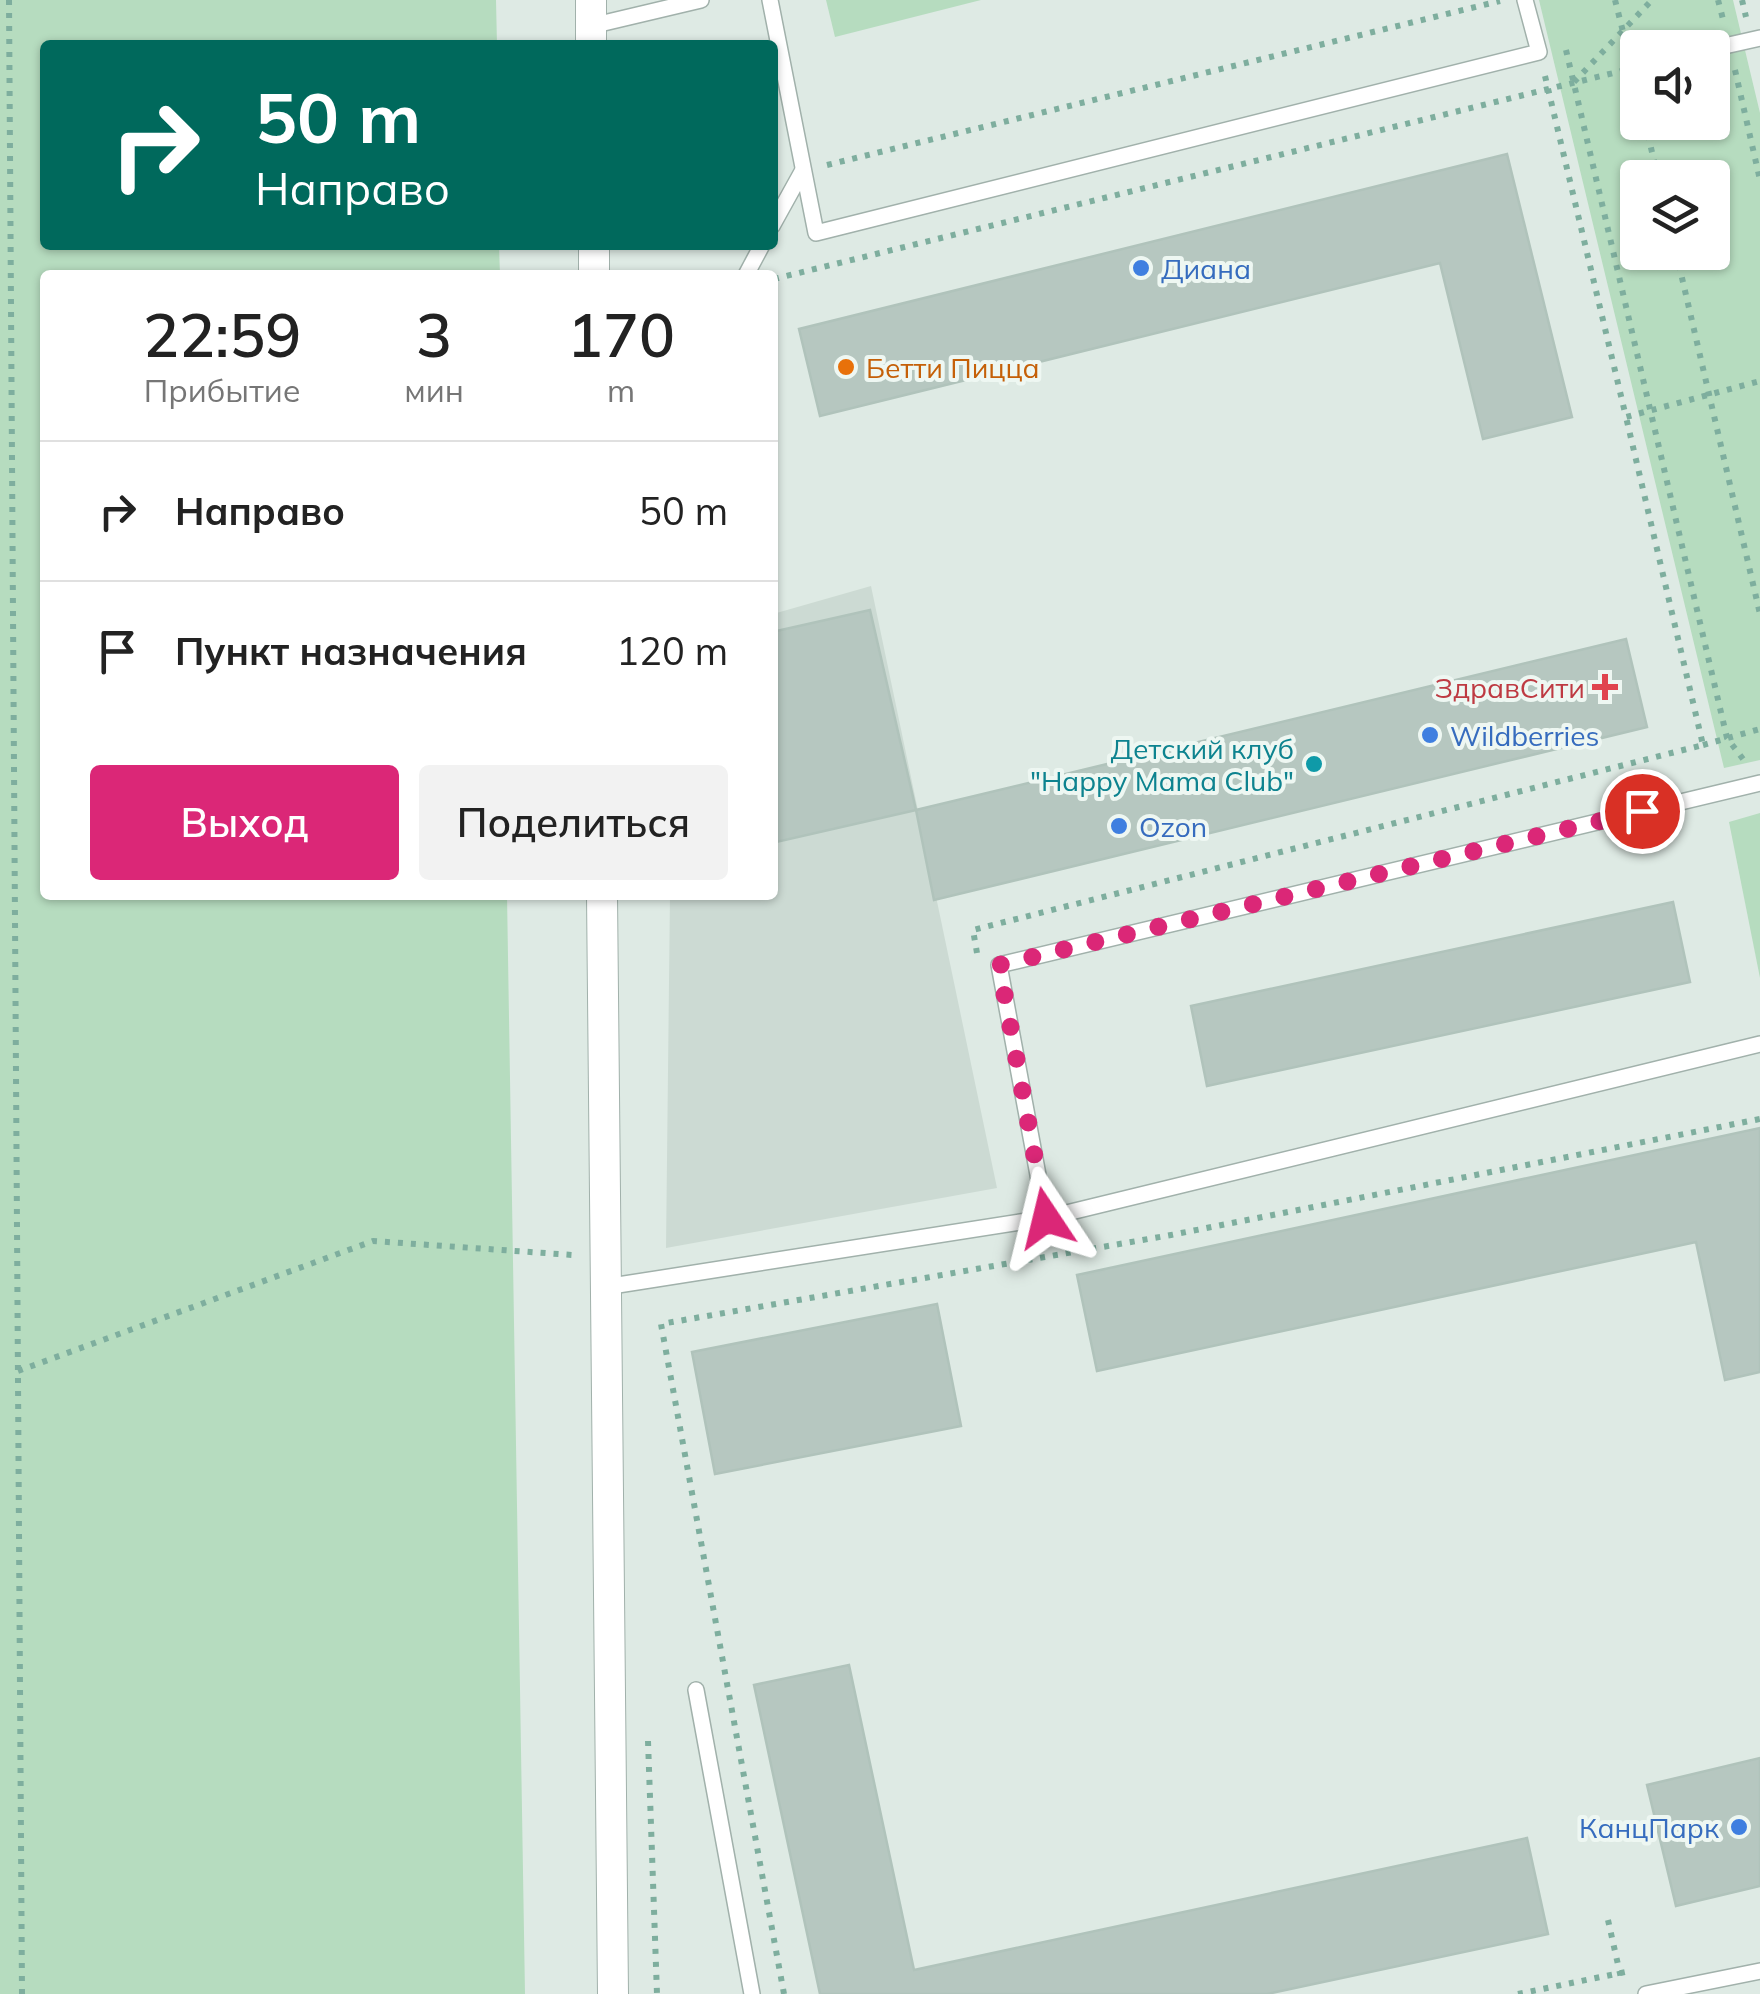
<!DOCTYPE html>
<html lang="ru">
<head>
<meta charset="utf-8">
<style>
  body { margin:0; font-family:Mulish,sans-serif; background:#f2f2f2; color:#222; height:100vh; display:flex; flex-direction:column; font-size:38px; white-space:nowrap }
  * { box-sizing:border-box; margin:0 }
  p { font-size:32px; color:#767676 }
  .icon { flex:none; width:55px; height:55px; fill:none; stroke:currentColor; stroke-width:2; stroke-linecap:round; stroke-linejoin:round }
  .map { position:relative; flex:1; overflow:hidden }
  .drawer { position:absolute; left:40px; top:270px; width:738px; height:630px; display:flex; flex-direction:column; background:#fff; border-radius:10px; box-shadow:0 2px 8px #0004 }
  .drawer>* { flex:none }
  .top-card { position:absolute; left:40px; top:40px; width:738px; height:210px; border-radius:10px; box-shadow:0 2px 8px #0004; background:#00695c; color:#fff; overflow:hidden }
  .buttons { position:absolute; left:1620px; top:30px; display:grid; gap:20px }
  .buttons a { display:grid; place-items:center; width:110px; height:110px; border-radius:10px; background:#fff; box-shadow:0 2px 8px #0004; font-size:50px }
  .pin { position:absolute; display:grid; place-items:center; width:85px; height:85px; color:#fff; margin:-42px; border:5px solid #fff; border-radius:50%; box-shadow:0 2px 10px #0007 }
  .me { position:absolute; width:110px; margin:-55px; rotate:350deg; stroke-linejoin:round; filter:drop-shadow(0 0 8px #0008) }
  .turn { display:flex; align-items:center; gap:35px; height:210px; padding:0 50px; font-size:45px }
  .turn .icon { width:130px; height:130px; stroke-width:2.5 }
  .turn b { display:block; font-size:70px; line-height:85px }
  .eta { display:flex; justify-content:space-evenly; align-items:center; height:170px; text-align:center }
  .eta b { font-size:60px; font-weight:600; line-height:70px }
  .action { display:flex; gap:20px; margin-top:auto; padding:20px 50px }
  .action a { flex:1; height:115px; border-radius:10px; background:#db2777; color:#fff; font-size:40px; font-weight:600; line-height:115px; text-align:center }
  .action a+a { background:#f2f2f2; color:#222 }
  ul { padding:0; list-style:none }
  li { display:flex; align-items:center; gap:30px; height:140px; padding:0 50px; border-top:2px solid #e0e0e0 }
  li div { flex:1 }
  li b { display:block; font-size:38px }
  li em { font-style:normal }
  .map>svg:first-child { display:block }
</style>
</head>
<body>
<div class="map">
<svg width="1760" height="1994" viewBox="0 0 1760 1994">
  <rect width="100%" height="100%" fill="#deeae4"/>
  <polygon fill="#ccdad3" points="871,586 997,1188 666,1248 670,895 772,895 773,614"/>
  <g fill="#b6dcbf" fill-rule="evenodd">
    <polygon points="0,0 496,0 497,45 45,45 45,245 499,245 500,275 45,275 45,895 507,895 525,1994 0,1994"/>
    <polygon points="826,0 981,0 835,37"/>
    <path d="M1539,0H1733L1760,113V760L1724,768ZM1638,48H1712V122H1638ZM1638,178H1712V252H1638Z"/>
    <polygon points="1760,813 1760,978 1729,822"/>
  </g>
  <g fill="#b6c7c0" stroke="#b0c3bb" stroke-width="2.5">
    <polygon points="1507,154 1572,417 1483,439 1440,263 820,416 799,329"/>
    <polygon points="870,610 916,810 772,843 772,632"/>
    <polygon points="1626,639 1647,727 934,900 916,810"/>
    <polygon points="1673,902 1690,982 1207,1086 1191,1006"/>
    <polygon points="1760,1128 1760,1372 1725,1380 1696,1242 1097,1371 1077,1275"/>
    <polygon points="937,1304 961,1426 715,1474 692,1352"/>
    <polygon points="849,1665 914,1970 1527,1838 1548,1934 1267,1994 820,1994 754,1685"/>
    <polygon points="1760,1758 1760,1886 1676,1906 1647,1785"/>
  </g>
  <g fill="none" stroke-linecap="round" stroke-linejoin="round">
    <g stroke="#a1b1ab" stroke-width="18">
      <g id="lane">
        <polyline points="770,0 816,233 1539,52 1525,0"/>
        <polyline points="591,26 701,0"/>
        <polyline points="1729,45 1760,38"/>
        <polyline points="772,226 803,170"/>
        <polyline points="746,275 762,245"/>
        <polyline points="1046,1218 999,965 1760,783"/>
        <polyline points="605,1287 1046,1218 1760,1044"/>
        <polyline points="696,1690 752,1994"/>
        <polyline points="1646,1994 1760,1971"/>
      </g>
    </g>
    <g stroke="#a1b1ab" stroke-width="32">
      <g id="street">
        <polyline points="591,0 591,45"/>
        <polyline points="594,245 594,275"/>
        <polyline points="602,895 613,1994"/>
      </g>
    </g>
    <g stroke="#7eae9e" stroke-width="6" stroke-dasharray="5 8" stroke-linecap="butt">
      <polyline points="9,0 22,1994"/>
      <polyline points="1615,0 1638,91"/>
      <polyline points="1718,0 1724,23"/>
      <polyline points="1742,0 1746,17"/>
      <polyline points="1566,50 1727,738 1746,763"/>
      <polyline points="1735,70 1760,180"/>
      <polyline points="1545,76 1626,417 1760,381"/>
      <polyline points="1574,82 1652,0"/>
      <polyline points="1645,122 1658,178"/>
      <polyline points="827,165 1500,1"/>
      <polyline points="1676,252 1760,614"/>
      <polyline points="774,279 1638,67"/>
      <polyline points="1703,745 1760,729"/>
      <polyline points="977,953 973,930 1703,745 1626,417"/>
      <polyline points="18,1371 373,1241 573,1255"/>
      <polyline points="648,1741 657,1994"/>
      <polyline points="1608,1920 1621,1978"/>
      <polyline points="784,1994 661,1324 1171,1235 1760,1119"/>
      <polyline points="1518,1994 1630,1971"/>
    </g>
    <use href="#lane" stroke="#fff" stroke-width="15"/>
    <use href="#street" stroke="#fff" stroke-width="30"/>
  </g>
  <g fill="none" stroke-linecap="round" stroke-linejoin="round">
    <polyline stroke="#db2777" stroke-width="18" stroke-dasharray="0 32.4" points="1046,1218 999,965 1642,811"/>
  </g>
  <g fill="#3f7fe0" stroke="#eef7f2" stroke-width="4">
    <circle cx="1141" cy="268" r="10"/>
    <circle cx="1430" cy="735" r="10"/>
    <circle cx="1119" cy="826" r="10"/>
    <circle cx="1739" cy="1827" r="10"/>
  </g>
  <circle fill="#e8710a" stroke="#eef7f2" stroke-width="4" cx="846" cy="367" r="10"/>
  <path fill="#e0444e" stroke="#eef7f2" stroke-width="4" d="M1600 672h10v10h10v10h-10v10h-10v-10h-10v-10h10z"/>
  <circle fill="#0f9aa8" stroke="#eef7f2" stroke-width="4" cx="1314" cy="764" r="10"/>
  <g text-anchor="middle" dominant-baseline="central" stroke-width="8" stroke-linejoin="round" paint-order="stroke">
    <g font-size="28" fill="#366cbe" stroke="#eef7f2" text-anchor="start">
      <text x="1161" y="268">Диана</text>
      <text x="1450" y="735">Wildberries</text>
      <text x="1139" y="826">Ozon</text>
      <text x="1719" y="1827" text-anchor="end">КанцПарк</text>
    </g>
    <g font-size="28" fill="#c56008" stroke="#eef7f2" text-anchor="start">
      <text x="866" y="367">Бетти Пицца</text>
    </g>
    <g font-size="28" fill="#be3a42" stroke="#eef7f2" text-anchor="end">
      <text x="1585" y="687">ЗдравСити</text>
    </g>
    <g font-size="28" fill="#0d838f" stroke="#eef7f2" text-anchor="end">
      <text x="1294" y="748">Детский клуб<tspan x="1294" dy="32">"Happy Mama Club"</tspan></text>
    </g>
  </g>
</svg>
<div class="buttons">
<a><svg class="icon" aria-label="sound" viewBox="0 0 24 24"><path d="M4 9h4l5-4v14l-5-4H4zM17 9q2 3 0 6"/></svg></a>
<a><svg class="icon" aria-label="layers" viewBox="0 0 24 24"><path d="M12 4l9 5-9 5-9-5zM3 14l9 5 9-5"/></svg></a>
</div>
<div class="pin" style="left:1642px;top:811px;background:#d93025"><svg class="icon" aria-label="arrive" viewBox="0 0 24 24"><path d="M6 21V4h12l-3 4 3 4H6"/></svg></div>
<svg class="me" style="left:1046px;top:1218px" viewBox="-20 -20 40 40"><path d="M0-17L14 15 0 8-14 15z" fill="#db2777" stroke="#fff" stroke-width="4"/></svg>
<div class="top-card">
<div class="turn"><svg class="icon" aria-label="right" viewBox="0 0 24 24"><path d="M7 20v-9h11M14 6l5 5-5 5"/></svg><div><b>50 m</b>Направо</div></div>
</div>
<section class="drawer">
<div class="eta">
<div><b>22:59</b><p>Прибытие</p></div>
<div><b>3</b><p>мин</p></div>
<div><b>170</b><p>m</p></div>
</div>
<ul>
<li><svg class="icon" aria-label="right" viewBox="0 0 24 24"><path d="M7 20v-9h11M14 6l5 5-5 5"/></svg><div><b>Направо</b></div><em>50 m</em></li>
<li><svg class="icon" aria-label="arrive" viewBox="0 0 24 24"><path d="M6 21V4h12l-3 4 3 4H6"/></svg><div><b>Пункт назначения</b></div><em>120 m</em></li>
</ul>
<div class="action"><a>Выход</a><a>Поделиться</a></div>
</section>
</div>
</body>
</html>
